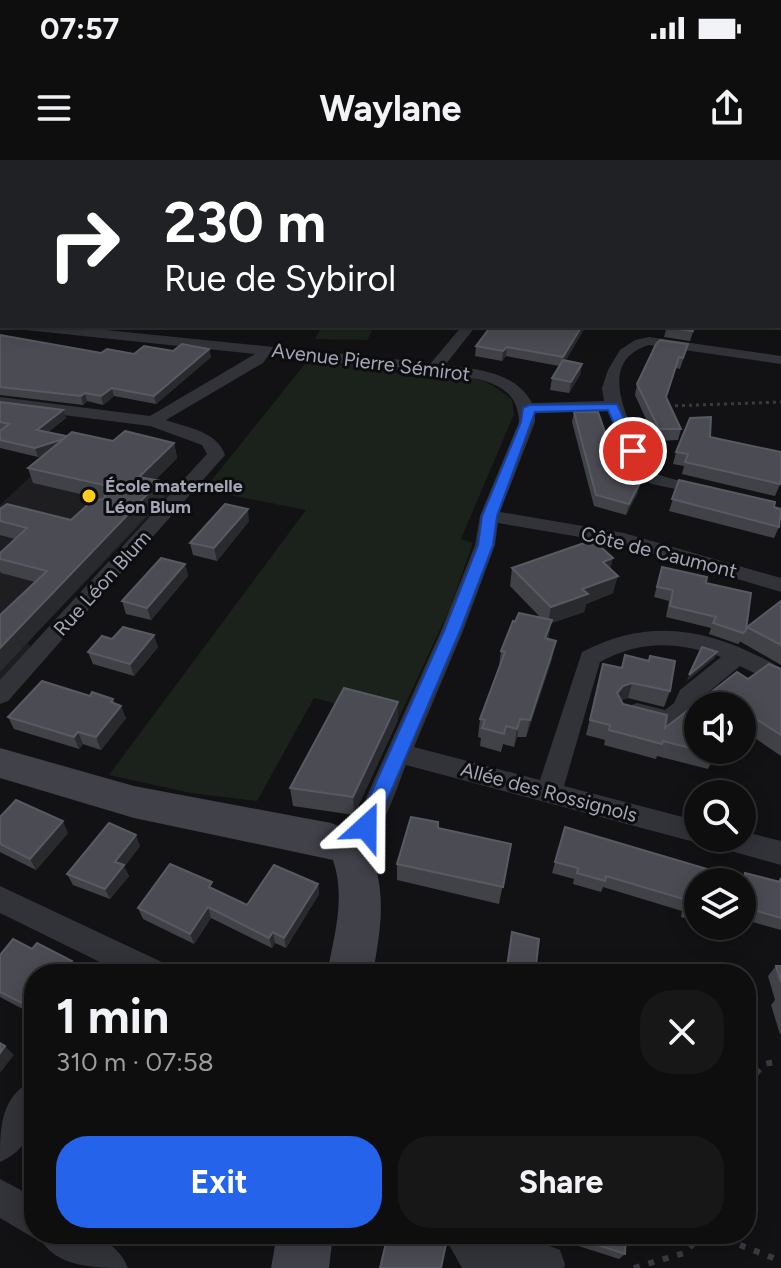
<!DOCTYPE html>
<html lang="en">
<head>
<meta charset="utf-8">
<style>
  body { margin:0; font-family:Figtree,sans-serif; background:#171718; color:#f1f3f6; height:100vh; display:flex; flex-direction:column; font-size:30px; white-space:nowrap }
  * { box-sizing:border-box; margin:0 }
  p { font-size:26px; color:#9b9c9e }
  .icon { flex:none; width:44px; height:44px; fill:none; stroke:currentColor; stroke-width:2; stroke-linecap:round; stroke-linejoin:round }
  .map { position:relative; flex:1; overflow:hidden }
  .drawer { position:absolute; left:24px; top:804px; width:732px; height:280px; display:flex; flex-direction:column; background:#0e0e0f; border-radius:32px; box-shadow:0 4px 20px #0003,0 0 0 2px #2e2e2f }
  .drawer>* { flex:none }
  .top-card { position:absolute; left:0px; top:0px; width:782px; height:168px; box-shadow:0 4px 20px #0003,0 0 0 2px #2e2e2f; background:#202124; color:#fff; overflow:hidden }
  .controls { position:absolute; left:684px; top:532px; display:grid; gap:16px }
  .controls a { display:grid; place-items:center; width:72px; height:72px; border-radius:50%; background:#0e0e0f; box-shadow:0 4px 20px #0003,0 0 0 2px #2e2e2f; font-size:40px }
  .pin { position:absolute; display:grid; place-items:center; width:68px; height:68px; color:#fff; margin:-34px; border:4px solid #fff; border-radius:50%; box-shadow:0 2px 8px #0007 }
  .me { position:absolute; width:88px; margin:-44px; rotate:24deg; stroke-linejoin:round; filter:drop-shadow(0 0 6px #0008) }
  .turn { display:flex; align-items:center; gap:28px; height:168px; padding:0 32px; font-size:36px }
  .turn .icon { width:104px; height:104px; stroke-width:2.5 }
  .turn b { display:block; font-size:56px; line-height:68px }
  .round { display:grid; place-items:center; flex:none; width:84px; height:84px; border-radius:32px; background:#171718 }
  .overview { display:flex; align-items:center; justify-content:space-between; height:136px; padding:0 32px }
  h1 { font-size:48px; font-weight:700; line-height:60px }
  .action { display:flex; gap:16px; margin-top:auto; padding:16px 32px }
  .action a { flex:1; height:92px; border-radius:32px; background:#2563eb; color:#fff; font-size:32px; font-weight:700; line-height:92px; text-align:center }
  .action a+a { background:#171718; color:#f1f3f6 }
  .status { display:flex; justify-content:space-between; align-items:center; height:56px; padding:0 40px; background:#0e0e0f; direction:ltr }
  .status svg { height:22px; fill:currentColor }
  header { display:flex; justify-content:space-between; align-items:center; height:104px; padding:0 32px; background:#0e0e0f; font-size:36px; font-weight:700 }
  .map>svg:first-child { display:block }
</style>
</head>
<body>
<div class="status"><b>07:57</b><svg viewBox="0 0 49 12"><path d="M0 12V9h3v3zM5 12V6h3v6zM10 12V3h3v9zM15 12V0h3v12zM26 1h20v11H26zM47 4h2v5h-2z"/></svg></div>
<header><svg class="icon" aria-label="menu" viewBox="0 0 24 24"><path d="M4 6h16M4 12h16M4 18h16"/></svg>Waylane<svg class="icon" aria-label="share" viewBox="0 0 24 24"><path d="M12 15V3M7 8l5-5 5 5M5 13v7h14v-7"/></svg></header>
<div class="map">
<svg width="781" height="1108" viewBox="0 0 781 1108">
  <rect width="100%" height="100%" fill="#121214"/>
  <polygon fill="#1e1e21" points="47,301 177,327 27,483 33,488 0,523 0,345"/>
  <g fill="#1a221b">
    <polygon points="391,0 781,0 781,128 780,2"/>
    <polygon points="322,166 375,166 367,180 315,179"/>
    <path d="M309,199L392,209C405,223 425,214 441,214C451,214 463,215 473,218C488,221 500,230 512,240L514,254L461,379L473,383L450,448L398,560L314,538L257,641L191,633L109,615L306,350L204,330Z"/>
  </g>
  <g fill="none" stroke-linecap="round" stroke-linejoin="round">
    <g stroke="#383a40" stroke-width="2" stroke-dasharray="2 3" stroke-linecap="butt">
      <polyline points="315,0 325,2"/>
      <polyline points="495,0 517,2"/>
      <polyline points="745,0 762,2"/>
      <polyline points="599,2 626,0"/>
    </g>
    <polyline stroke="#383a40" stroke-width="3" stroke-dasharray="3 4" stroke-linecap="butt" points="668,246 781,242"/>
    <g stroke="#383a40" stroke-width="6" stroke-dasharray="6 9" stroke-linecap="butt">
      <polyline points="746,925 764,904 781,901"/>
      <polyline points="712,1074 781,1101"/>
      <polyline points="634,1108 684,1093 703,1074"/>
    </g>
    <g fill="#323339" fill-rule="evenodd">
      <polygon points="2,125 2,133 0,134 0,126"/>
      <polygon points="0,160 2,166 7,167 0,168"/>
      <path d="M19,166H67L431,203L462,166H476L445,205C477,209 516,212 532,243L604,241L602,228L608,210L620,190L635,180L649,177L781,196V204L649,185C600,200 623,249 637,280C640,288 643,302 649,308C659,320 699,323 714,327L717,331L714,335L708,336L652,324L636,316L608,251L535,253V262L500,352L624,373L781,418V432L621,384L498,363L495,385L463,471L414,587L540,620L582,492C653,455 714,470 781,508V526L740,506L699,540L693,554L669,569L629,558L625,552L629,546L637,543L665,550L674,543L680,530L721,497C678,481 640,480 600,502L564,626L698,661V678L708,680L698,683L406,605C396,629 380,682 358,697C351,701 346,699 339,696L335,688L356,660L441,471L475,385L480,356L519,262C518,235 503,226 478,219L269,195L263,203L166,260C188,268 217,271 225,295L8,541L0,544V520L207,294L202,285L150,266L0,247V237L150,256L255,194L26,170Z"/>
      <polygon points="742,671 781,681 781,705 713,686 709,678 742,678"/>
      <polygon points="0,726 166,804 170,814 105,814 108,806 0,753"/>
      <path d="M34,920C34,954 37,986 0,1002C0,968 0,936 34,920Z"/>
      <path d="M0,1019L34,1037V1074C70,1074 112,1068 128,1108C95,1108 54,1108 39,1076L34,1078L0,1058Z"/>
      <path d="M443,1074H485L493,1086C514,1076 538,1081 560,1090L565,1104L564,1108H462Z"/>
    </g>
    <g fill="#404149" fill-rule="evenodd">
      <path d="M0,588L134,626L331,663L364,676C388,727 382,760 373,814H327C334,776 346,738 333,700L134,658L0,618Z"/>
      <polygon points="277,1074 333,1074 329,1108 271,1108"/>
    </g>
  </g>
  <g fill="#404247">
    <polygon points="491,166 586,166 565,201 582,204 580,215 569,233 550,230 552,218 559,206 506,196 502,201 475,196 476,186"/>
    <polygon points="587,166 611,166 609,170"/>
    <polygon points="667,166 695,166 690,181 664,177"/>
    <polygon points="0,175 101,193 134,194 209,189 211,197 156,244 114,236 103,245 87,241 83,245 0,235"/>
    <polygon points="688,184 680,209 676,208 666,238 681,269 678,280 656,281 635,235 637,224"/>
    <polygon points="0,242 66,258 48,272 66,276 113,281 174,283 177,298 155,320 164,337 35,422 1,413 0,411 0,393 15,379 0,375 0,349 71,360 102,339 33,323 28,308 43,295 38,297 0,288"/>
    <polygon points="574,252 621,318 640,323 637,334 626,355 594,346 572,262"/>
    <polygon points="710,277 780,324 775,336 682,314 684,306 673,304 676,292"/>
    <polygon points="679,320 774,347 779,367 774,378 669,351"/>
    <polygon points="249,361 217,401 193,395 190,383"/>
    <polygon points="185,404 188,416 151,460 126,454 122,441"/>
    <polygon points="662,407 706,423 747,467 781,441 781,505 741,482 741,481 738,484 709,474 711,468 666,457 669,441 654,437"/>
    <polygon points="512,408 610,409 613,433 586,444 584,452 551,463 548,479 552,499 526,577 517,577 514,587 503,584 501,592 480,586 481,578 478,577 480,559 499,506 501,491 515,462 541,458 510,426"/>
    <polygon points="158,487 134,516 93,504 88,492"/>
    <polygon points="625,495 648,500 650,496 675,501 670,531 664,547 628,538 621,540 623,544 667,555 665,568 737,512 748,519 769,504 781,509 781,596 749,574 745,577 742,575 742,546 698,546 698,590 715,590 715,594 708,609 657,596 656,599 604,585 605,580 586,575 603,504 621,508"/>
    <polygon points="90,536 113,539 115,544 126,558 101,590 83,584 79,589 14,569 8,557"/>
    <polygon points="398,560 354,655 293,646 290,628"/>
    <polygon points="0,657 68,673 36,710 0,692"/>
    <polygon points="565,667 742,719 745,713 778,721 781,717 781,770 742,759 698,722 698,762 681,757 682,751 603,727 601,732 573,724 574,719 552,713"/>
    <polygon points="438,668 511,684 499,744 397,720 397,704"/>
    <polygon points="140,686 124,707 129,716 110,739 73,725 67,714"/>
    <polygon points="318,724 319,734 286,788 275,783 272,788 211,758 194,784 143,759 138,748 214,730 247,745"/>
    <polygon points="704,766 741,766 734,777 704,768"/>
    <polygon points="32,789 72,801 78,810 75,814 34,814 34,855 0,837 0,795"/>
    <polygon points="776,806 781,806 781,874 780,874 771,845 775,840 768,816"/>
    <polygon points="194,1074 220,1074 214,1085"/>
    <polygon points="561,1074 626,1074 625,1094 619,1099 560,1080"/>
  </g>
  <g fill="#292a2e">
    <polygon points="99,0 114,0 111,2 94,2"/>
    <polygon points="582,166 586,166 562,207 563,197"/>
    <polygon points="507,187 506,196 502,201 503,191"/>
    <polygon points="209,189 211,197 156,244 154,236"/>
    <polygon points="582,204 580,215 569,233 571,222"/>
    <polygon points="112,228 114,236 103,245 101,236"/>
    <polygon points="85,233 87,241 83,245 81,236"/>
    <polygon points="63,250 66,258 40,278 37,270"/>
    <polygon points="69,277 71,286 38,297 35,288"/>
    <polygon points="174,283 177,298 143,332 139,317"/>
    <polygon points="160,321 164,337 0,512 0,488"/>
    <polygon points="640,323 637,334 626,355 629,344"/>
    <polygon points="248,349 249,361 217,401 214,388"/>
    <polygon points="613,398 609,415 603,402"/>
    <polygon points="185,404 188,416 151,460 147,448"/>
    <polygon points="618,416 613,433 586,444 584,452 551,463 548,478 542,496 551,447 582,429"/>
    <polygon points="154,475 158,487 134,516 130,504"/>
    <polygon points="556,481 552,499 526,577 530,560"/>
    <polygon points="717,492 715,498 687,521 689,515"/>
    <polygon points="632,523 628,538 618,541 617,533 623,526"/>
    <polygon points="113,539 118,550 121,546 126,558 101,590 96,577"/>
    <polygon points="398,542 398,560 354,655 353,637"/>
    <polygon points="520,559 517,577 514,587 517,569"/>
    <polygon points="756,559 749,574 745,577 753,562"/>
    <polygon points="78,572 83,584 79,589 74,577"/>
    <polygon points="63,661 68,673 36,710 30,699"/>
    <polygon points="136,675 140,686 124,707 129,716 110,739 105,729 115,702"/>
    <polygon points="318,724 319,734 286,788 284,778"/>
    <polygon points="208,747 211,758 194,784 190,774"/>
    <polygon points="273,772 275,783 272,788 269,778"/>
    <polygon points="72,801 78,810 75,814 61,814"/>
    <polygon points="5,886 14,895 0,913 0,893"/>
    <polygon points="212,1074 220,1074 214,1085 209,1080"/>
  </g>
  <g fill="#4b4c53" stroke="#585a63" stroke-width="2">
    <polygon points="45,0 99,0 94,2 40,2"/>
    <polygon points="491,166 582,166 563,197 507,187 503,191 476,186"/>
    <polygon points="667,166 694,166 693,171 666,167"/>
    <polygon points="0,175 101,193 107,189 134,194 144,186 173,191 182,184 209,189 154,236 112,228 101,236 85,233 81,236 0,227"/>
    <polygon points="660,180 688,184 683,198 679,197 666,237 681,269 659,269 637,224 656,184"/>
    <polygon points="563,200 582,204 571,222 552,218"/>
    <polygon points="0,242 63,250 37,270 66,276 64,279 35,288 0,280 0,271 9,264 0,262"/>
    <polygon points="574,252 598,252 621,318 640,323 629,344 596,335"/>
    <polygon points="711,257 710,277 781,292 781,319 780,324 685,302 688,294 676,292 690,258"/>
    <polygon points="125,271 174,283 139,317 160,321 0,488 0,455 47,411 0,399 0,393 27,368 0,361 0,349 7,344 71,360 93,340 104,339 108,326 28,308 72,272 113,281"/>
    <polygon points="679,320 775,342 774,347 781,349 779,367 672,339"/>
    <polygon points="225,344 248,349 214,388 190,383"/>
    <polygon points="593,380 613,398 603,402 618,416 582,429 588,434 551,447 512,408"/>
    <polygon points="161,398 185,404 147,448 122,441"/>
    <polygon points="662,407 707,417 706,423 751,433 746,470 743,473 713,463 716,457 670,446 673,430 657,427"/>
    <polygon points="781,441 781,485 747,467"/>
    <polygon points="519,453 552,460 545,478 556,481 530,560 520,559 517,569 506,566 504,574 482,568 485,560 480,559 505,492 501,491 513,461 515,462"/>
    <polygon points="123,467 154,475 130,504 88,492 102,476 112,479"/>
    <polygon points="702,487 717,492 689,515"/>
    <polygon points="625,495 649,501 650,496 675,501 670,531 632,523 623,526 617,533 623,544 667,555 665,568 737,512 748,519 769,504 781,509 781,575 756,559 753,562 742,555 742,546 729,546 720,540 720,546 698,546 698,590 663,581 662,584 609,570 610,565 590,560 603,504 622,508"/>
    <polygon points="42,521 90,536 92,532 113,539 111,542 121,546 96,577 78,572 74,577 8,557"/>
    <polygon points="344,528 398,542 353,637 290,628"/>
    <polygon points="700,590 715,590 715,594"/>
    <polygon points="16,640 63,661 30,699 0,684 0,657"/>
    <polygon points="411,657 438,662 438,668 511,684 503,727 397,704"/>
    <polygon points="109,663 136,675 115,702 124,705 105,729 67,714"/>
    <polygon points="565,667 744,720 745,713 780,722 781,718 781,758 743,747 742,754 742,722 698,722 698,749 687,746 687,740 606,716 605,721 577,713 578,708 555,702"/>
    <polygon points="170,704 212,722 209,727 247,745 274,705 318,724 284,778 273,772 269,778 208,747 190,774 138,748"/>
    <polygon points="512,772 539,779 535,814 506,814"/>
    <polygon points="13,779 32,789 37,783 72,801 61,814 34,814 34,849 0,832 0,795"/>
    <polygon points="776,806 781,806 781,822"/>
    <polygon points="0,883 5,886 0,893"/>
    <polygon points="199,1074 212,1074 209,1080"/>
    <polygon points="388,1074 444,1074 447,1079 441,1108 380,1108"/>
    <polygon points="565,1074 626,1074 625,1094"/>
  </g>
  <polygon fill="#2563eb" stroke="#184099" stroke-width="2" points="617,244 639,291 637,294 626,291 608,250 535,252 497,356 493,385 460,471 373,673 366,675 359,673 356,667 444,471 478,385 482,356 521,262 523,248 529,245"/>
  <circle fill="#ffcc1e" stroke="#0d0d0f" stroke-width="3" cx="89" cy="336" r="8"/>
  <g text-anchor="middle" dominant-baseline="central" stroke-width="6" stroke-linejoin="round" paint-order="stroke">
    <g font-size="18" font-weight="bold" fill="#a2a6b6" stroke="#0d0d0f" text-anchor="start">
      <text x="105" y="326">École maternelle<tspan x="105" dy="21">Léon Blum</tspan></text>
    </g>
    <g font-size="20" fill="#a2a6b6" stroke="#0d0d0f">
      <text transform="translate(371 202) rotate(7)">Avenue Pierre Sémirot</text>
      <text transform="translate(659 392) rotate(14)">Côte de Caumont</text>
      <text transform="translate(102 423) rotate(-48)">Rue Léon Blum</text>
      <text transform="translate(549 632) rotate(15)">Allée des Rossignols</text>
    </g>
  </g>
</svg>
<div class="controls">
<a><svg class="icon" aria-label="sound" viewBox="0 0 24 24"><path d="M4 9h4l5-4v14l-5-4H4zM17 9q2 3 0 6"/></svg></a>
<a><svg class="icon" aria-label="search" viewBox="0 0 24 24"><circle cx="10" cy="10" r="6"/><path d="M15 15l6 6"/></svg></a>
<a><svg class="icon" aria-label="layers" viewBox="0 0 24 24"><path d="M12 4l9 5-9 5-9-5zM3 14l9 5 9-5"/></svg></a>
</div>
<div class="pin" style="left:633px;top:291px;background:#d93025"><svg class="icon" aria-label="arrive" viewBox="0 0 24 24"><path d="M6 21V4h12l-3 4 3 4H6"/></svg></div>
<svg class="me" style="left:366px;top:667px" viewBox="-20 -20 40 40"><path d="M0-17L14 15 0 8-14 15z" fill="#2563eb" stroke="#fff" stroke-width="4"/></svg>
<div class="top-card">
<div class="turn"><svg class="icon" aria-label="right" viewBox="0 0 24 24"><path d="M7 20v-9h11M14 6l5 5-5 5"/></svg><div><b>230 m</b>Rue de Sybirol</div></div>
</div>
<section class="drawer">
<div class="overview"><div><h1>1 min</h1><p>310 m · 07:58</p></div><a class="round"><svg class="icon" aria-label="close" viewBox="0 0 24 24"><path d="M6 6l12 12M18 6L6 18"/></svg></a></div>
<div class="action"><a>Exit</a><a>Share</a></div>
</section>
</div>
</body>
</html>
